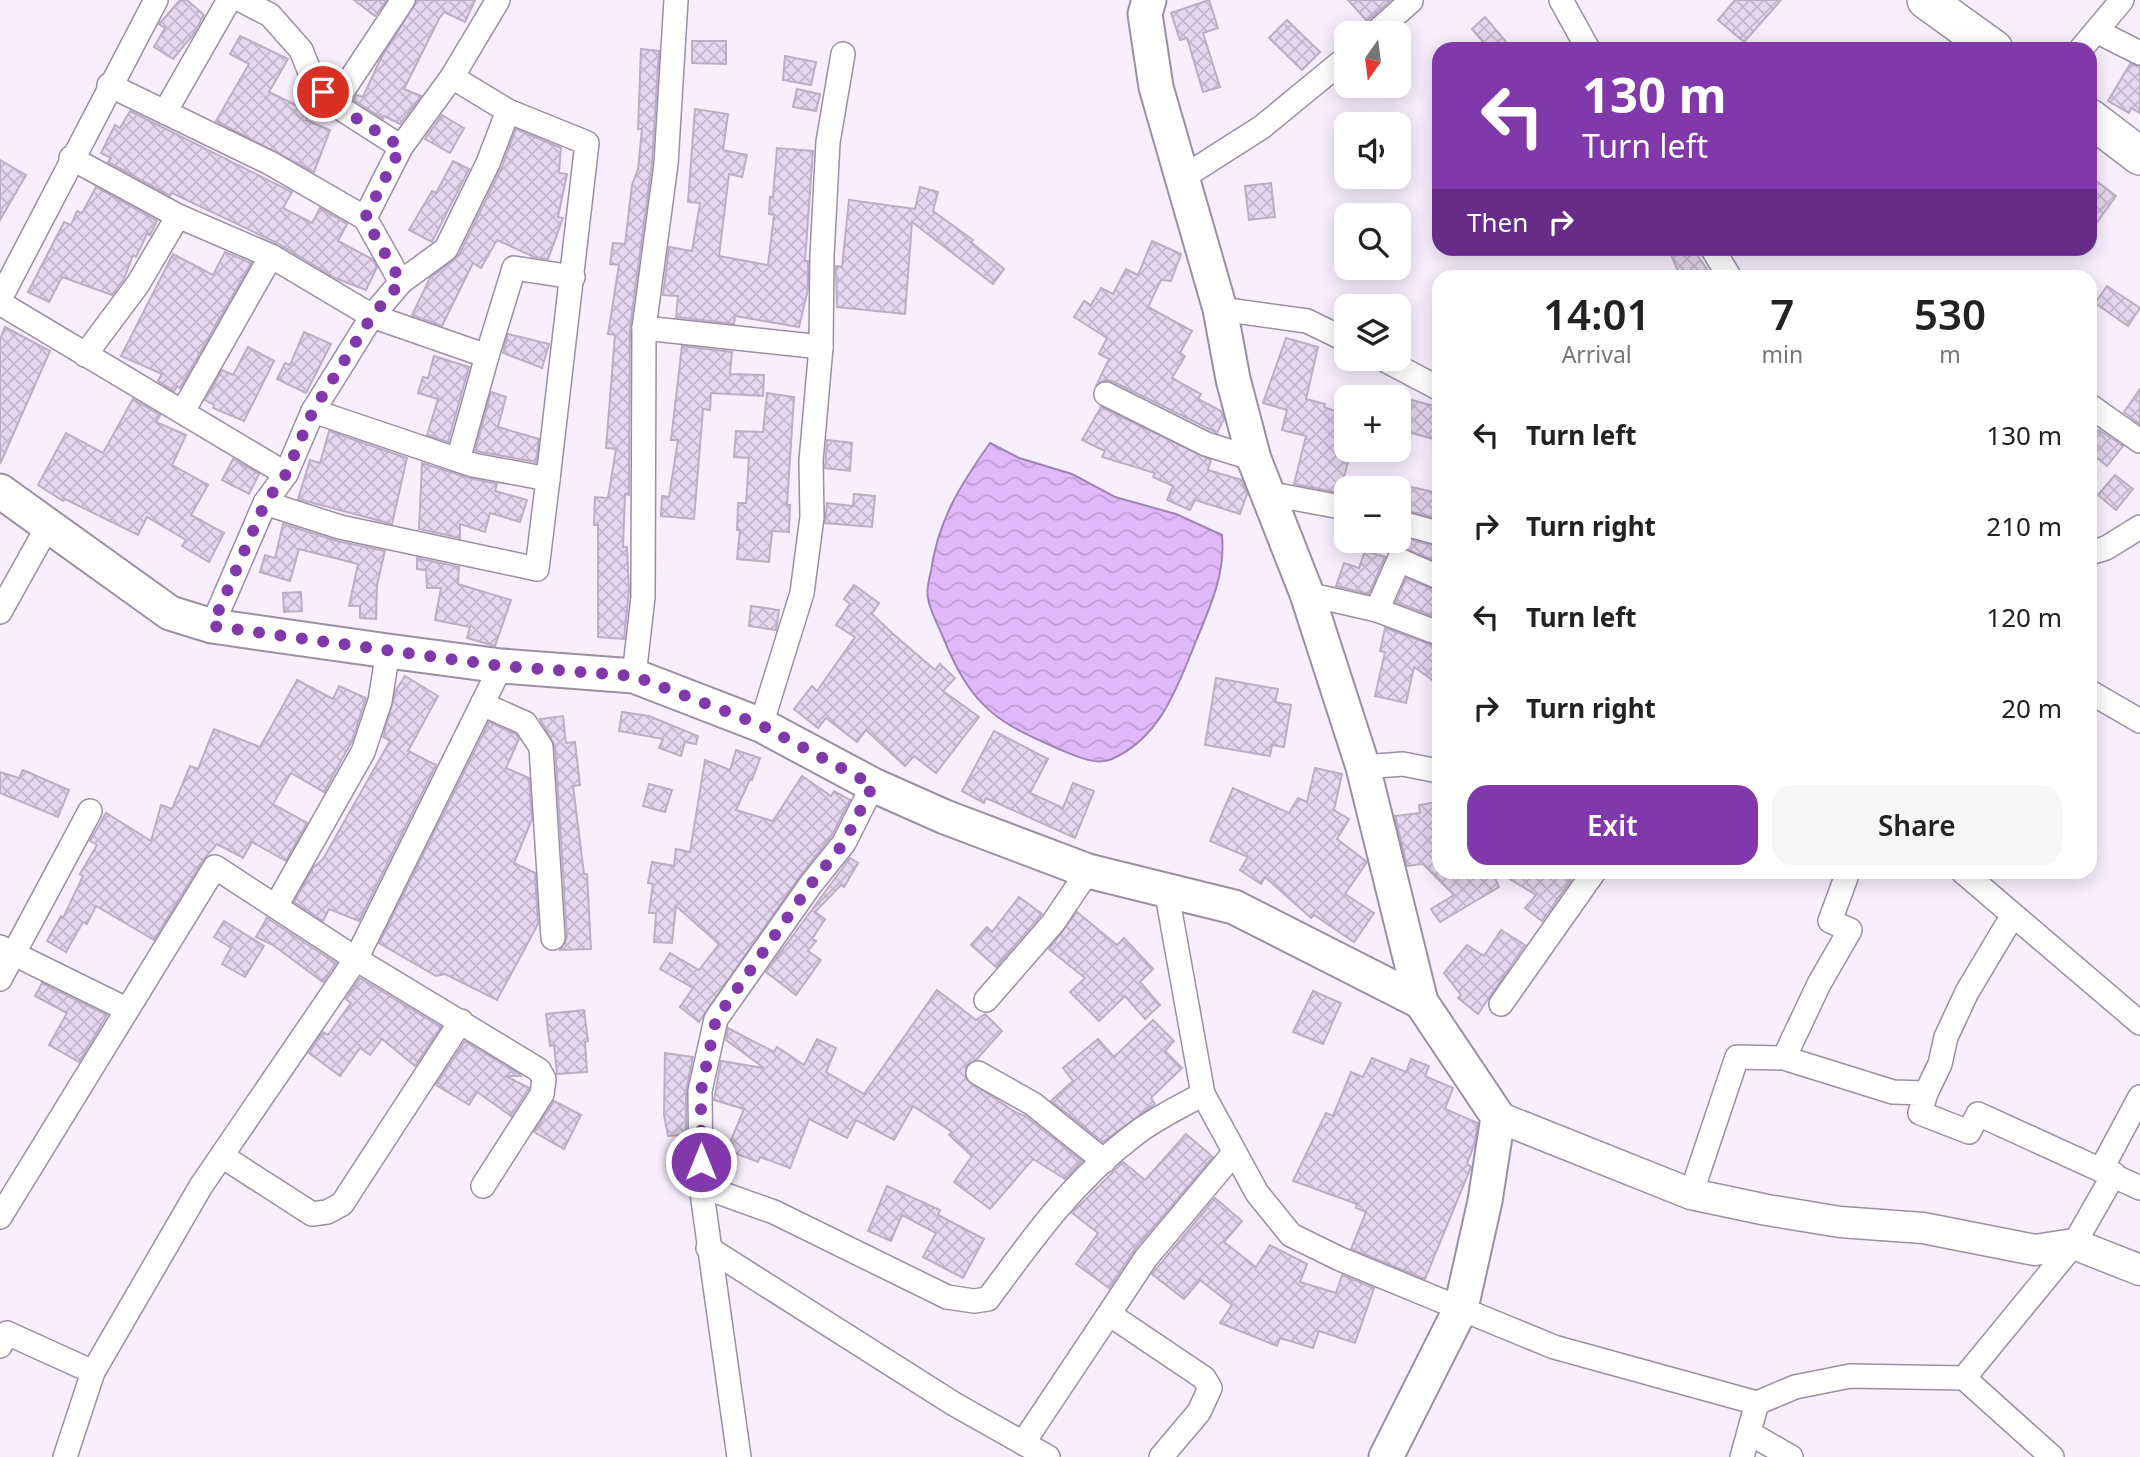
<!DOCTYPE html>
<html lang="en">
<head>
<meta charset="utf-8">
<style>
  body { margin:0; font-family:"Noto Sans",sans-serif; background:#f6f6f6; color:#222; height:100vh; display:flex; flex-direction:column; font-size:26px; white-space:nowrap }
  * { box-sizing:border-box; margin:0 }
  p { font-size:23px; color:#767676 }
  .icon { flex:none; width:38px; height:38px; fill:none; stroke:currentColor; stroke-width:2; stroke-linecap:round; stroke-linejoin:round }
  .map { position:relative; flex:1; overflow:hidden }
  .panel { position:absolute; left:1432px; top:270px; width:665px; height:609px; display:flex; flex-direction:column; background:#fff; border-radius:21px; box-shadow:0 4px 18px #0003 }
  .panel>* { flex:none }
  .banner { position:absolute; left:1432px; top:42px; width:665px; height:214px; border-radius:21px; box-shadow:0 4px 18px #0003; background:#8038aa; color:#fff; overflow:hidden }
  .needle { width:46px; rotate:194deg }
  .fabs { position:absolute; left:1334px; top:21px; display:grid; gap:14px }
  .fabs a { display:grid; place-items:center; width:77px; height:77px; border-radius:14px; background:#fff; box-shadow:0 4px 18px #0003; font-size:35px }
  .pin { position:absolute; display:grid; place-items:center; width:60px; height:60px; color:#fff; margin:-30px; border:4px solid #fff; border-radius:50%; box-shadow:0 2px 7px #0007 }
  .me { position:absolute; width:77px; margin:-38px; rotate:0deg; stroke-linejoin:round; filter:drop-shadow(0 0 5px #0008) }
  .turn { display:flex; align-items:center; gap:24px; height:147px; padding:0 35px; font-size:32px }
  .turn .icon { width:91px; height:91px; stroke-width:2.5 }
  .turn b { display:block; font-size:49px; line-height:60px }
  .then { display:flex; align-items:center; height:66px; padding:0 35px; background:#0003; gap:14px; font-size:26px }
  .eta { display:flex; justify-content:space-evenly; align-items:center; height:119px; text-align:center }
  .eta b { font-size:42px; font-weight:600; line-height:49px }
  .cta { display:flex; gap:14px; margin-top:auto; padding:14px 35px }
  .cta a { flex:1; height:80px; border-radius:21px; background:#8038aa; color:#fff; font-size:28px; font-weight:600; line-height:80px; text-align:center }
  .cta a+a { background:#f6f6f6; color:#222 }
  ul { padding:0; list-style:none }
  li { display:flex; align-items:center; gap:21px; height:91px; padding:0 35px }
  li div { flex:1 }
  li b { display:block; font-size:26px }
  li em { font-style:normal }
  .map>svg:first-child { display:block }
</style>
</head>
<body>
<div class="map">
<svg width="2140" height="1457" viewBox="0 0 2140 1457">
  <defs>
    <pattern id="water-waves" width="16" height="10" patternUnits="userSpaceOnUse" patternTransform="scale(1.75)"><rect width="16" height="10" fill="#e0b9fd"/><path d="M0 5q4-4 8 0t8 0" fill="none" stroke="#bf9ed8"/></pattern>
    <pattern id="building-cross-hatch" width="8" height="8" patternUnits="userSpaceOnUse" patternTransform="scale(1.75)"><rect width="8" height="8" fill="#e4d7ef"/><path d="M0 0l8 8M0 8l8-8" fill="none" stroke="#c2b7cc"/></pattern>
  </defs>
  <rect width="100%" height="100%" fill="#f7effe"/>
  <path fill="url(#water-waves)" stroke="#a184b6" stroke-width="2" d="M990,443L1019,458L1072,474L1115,497L1176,514L1222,535C1226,577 1207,613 1192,651C1175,694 1157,739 1112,759C1096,766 1076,756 1061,750C995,722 971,706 943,637C938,625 930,611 928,598C926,590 929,579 931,571C938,520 961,484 990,443Z"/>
  <g fill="url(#building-cross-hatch)" stroke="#bbaec5" stroke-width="2">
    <polygon points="180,0 187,0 204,15 193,35 173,59 154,47 165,28 159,24"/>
    <polygon points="354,0 384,0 386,1 375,16"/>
    <polygon points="417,0 475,0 465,22 444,12 439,19 404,89 421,96 400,124 384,116 383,119 354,100 357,95 363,97 380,60"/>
    <polygon points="1209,0 1218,28 1203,33 1220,87 1203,92 1187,38 1180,40 1171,13"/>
    <polygon points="1348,0 1391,0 1367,21"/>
    <polygon points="1735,0 1781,0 1744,42 1718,20"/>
    <polygon points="1485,17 1512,49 1489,49 1472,29"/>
    <polygon points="1287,20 1320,52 1302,70 1269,38"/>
    <polygon points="240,36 288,59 269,92 310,112 306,120 330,130 314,172 216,121 249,64 230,54"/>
    <polygon points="692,41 726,41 726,64 692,63"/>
    <polygon points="641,49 659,51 652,163 630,328 629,495 625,494 623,547 627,547 629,591 624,639 598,637 598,525 594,525 595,497 608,498 616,449 606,448 615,335 608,334 619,265 610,264 613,243 625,244 632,185 638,169 642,129 638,129"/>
    <polygon points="785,56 816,62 811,85 783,80"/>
    <polygon points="2130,64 2140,67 2140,113 2131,108 2129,113 2108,101"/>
    <polygon points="797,89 820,94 816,111 793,107"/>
    <polygon points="695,109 728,114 723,150 747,155 742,177 729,174 719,256 768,265 774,215 769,214 770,197 773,197 777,148 813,151 805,261 808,261 808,289 799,327 735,316 734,324 676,317 678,296 663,295 669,247 692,251 700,203 688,202"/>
    <polygon points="130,111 292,192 283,208 312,223 320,208 347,224 338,241 372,259 377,267 366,290 335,278 277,243 172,193 170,196 108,162 111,158 101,153 115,125 120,128"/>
    <polygon points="442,115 464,128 450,153 425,139"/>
    <polygon points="516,129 561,148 559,173 567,174 558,217 563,218 548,259 534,257 497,240 481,268 473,263 442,326 412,315 430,278 459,255 501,169"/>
    <polygon points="0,160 26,175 0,220"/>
    <polygon points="453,161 469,169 432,242 409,230 432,191 436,193"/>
    <polygon points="2090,176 2116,196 2090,232"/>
    <polygon points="1271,183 1275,217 1249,220 1245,186"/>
    <polygon points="96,187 157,221 150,235 147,234 136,257 133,255 124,279 112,295 62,277 49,302 28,292 64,222 71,225 77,211 82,213"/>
    <polygon points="920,187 938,192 933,211 973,240 971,242 1004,269 993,284 912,222 905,314 837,307 836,266 842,267 849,200 915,209"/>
    <polygon points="1152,241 1181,254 1171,281 1161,280 1148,307 1192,331 1180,353 1185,356 1172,378 1201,394 1198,399 1221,411 1224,419 1217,433 1112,381 1104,380 1097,384 1109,359 1099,354 1107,338 1074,317 1084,301 1091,305 1101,288 1113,294 1126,269 1138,275"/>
    <polygon points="1668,248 1692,248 1712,276 1680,276"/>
    <polygon points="225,252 251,263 180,388 177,386 174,391 158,381 162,374 121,356 173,254 213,275"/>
    <polygon points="2107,286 2140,308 2128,326 2095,303"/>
    <polygon points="5,327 50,351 0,464 0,339"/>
    <polygon points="304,332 331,344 306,393 277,379 285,363 290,365"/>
    <polygon points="508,334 549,344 542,368 503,353"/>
    <polygon points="1286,338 1318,347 1306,399 1325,404 1324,407 1346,415 1340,436 1346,437 1346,450 1351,450 1340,493 1294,484 1306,436 1282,430 1287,410 1263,403"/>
    <polygon points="682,346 732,352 730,374 764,375 763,396 711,393 710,410 703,409 694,519 661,516 662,496 669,497 678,440 671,440"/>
    <polygon points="248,347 274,361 244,421 213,408 214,405 205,400 222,370 233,375"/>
    <polygon points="434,356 469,367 448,442 427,435 438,399 418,393 423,377 428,378"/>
    <polygon points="2140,389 2140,424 2124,412"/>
    <polygon points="491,392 506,397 498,427 539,439 536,462 475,451"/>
    <polygon points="767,393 794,397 787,505 790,505 789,532 772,531 769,562 737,559 740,530 737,530 738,503 746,503 749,458 734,457 736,431 763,432"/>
    <polygon points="133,399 160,415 156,422 186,435 172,465 208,485 191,515 224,533 209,562 182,546 186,540 147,517 138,535 65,499 63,501 38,485 66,433 103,453"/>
    <polygon points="1412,400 1438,407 1433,439 1405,431"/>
    <polygon points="1101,407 1211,460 1208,470 1242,480 1247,494 1240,514 1195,500 1190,510 1167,500 1173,486 1153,477 1155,473 1102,457 1105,451 1082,440"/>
    <polygon points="2099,430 2123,446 2107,466 2090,452 2090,442"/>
    <polygon points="329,431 407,458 392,524 298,499 310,460 320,463"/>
    <polygon points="827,440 852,443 850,471 825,468"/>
    <polygon points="233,459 259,474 249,494 222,480"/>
    <polygon points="422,463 469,478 497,484 495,491 527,500 520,522 490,513 485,532 460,524 460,538 419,529"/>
    <polygon points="2115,475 2133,489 2116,510 2098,495"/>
    <polygon points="1398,484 1438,493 1438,519 1398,508"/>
    <polygon points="854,494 875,496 872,527 825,523 827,503 853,506"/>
    <polygon points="283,524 337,541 385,551 377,585 376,619 360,618 360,606 349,606 358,564 299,549 290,581 260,572 265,555 275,558"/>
    <polygon points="1401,537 1438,547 1438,562 1398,546"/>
    <polygon points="1365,551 1385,557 1369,594 1336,586 1344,563 1359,568"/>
    <polygon points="417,558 459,567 458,584 511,600 495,646 467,638 470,627 435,620 441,588 427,588 426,570 417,569"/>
    <polygon points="1406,578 1438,591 1438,618 1396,602"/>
    <polygon points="854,585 879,603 872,614 892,633 935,670 940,664 955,678 943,691 979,717 936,773 914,756 905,766 866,730 857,742 826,718 818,728 794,709 812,686 817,691 855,637 836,625 850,604 844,599"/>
    <polygon points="301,592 302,611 284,612 283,593"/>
    <polygon points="751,606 779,610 776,630 749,626"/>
    <polygon points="1385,628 1438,647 1438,684 1414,667 1406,703 1375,696 1385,652 1380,651"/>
    <polygon points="405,676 438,696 408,751 436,765 359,921 329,909 323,921 294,902 313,868 323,859 390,741 383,737 396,690"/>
    <polygon points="1216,678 1278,689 1275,702 1291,705 1284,747 1272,745 1270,756 1205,745"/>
    <polygon points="297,680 333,699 339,686 366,698 352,741 324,792 291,773 273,804 307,823 286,861 252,842 243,858 217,844 203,860 154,940 96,906 87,924 83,922 66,952 47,941 61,916 63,918 83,876 80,874 97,845 90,841 106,813 151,841 161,805 172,809 190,766 198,769 214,729 260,747"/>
    <polygon points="622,712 649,716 698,736 696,744 685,742 681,756 659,748 663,739 619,731"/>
    <polygon points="563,716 566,743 575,742 580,785 573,786 584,874 587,874 591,949 560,950 567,937 555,746 540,719"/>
    <polygon points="489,722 516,734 519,739 506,768 529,778 532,819 514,863 535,873 538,924 497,1000 445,974 436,976 379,943"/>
    <polygon points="994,731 1048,759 1030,793 1063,808 1073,783 1094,791 1075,838 986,798 984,803 962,791"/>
    <polygon points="736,750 760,758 752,780 750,779 736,810 773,821 802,776 831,796 834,791 850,800 832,835 800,876 699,1022 680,1007 693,988 660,969 670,953 699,970 719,944 676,906 672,943 654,942 656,913 649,913 653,884 648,883 652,862 674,866 676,849 690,852 705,760 730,770"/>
    <polygon points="1315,768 1342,774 1334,810 1349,819 1337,839 1367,862 1345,894 1374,913 1354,942 1314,915 1311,918 1265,877 1261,884 1240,870 1248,857 1210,841 1233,788 1289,813 1298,798 1307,802"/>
    <polygon points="23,770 69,790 58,817 0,793 0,772 19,778"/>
    <polygon points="649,784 672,790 665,812 643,806"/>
    <polygon points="1438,802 1438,872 1558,872 1571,880 1542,921 1525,908 1536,895 1500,873 1495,878 1499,887 1440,922 1431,909 1454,895 1423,864 1407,866 1395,816 1420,813 1419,805"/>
    <polygon points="850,858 858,863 844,887 841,885 815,912 825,919 812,939 816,941 808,951 821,960 796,995 766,972"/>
    <polygon points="1019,897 1042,914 996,967 971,945 987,927 992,932"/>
    <polygon points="1077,912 1117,945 1124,938 1153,969 1140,982 1160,1005 1145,1019 1125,996 1099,1021 1070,992 1085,978 1049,949"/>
    <polygon points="267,918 336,963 323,982 273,945 256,937"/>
    <polygon points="224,921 264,946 245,977 222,964 231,948 214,937"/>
    <polygon points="1501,930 1525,945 1478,1014 1458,998 1461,995 1444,973 1467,945 1484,956"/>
    <polygon points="360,978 441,1027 415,1066 382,1039 370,1055 360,1048 340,1076 309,1053 323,1032 328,1035 351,1003 346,999"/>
    <polygon points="42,983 107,1015 79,1062 49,1045 67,1013 35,996"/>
    <polygon points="937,990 976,1020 985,1014 1002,1031 977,1059 966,1066 966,1079 1015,1112 1025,1116 1082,1161 1065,1179 1033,1159 990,1209 954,1182 972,1156 949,1135 952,1132 913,1106 894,1140 856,1120 847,1138 809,1119 790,1168 760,1157 758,1162 727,1150 744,1109 714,1100 721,1061 764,1068 726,1040 728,1028 774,1052 777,1047 804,1065 817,1039 836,1048 826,1072 864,1094"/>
    <polygon points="1313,991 1341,1003 1323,1044 1293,1032"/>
    <polygon points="584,1010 588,1041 585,1042 587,1072 557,1074 554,1045 550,1046 546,1014"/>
    <polygon points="1153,1020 1174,1041 1165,1051 1182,1068 1151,1098 1155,1104 1103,1142 1051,1101 1073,1081 1063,1068 1098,1039 1114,1057"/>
    <polygon points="465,1041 519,1074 521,1076 506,1076 529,1088 511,1116 477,1092 469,1105 436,1085"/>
    <polygon points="665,1053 693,1057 686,1091 686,1135 668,1136 664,1115"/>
    <polygon points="1372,1058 1406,1072 1411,1059 1429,1066 1425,1076 1453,1088 1445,1109 1478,1123 1474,1146 1467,1163 1471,1167 1425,1279 1351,1249 1366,1212 1356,1208 1357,1204 1293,1181 1326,1113 1333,1116 1351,1072 1363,1077"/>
    <polygon points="554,1101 581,1115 564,1149 534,1132"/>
    <polygon points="1186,1134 1213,1157 1135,1249 1109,1288 1076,1264 1098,1233 1072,1213 1123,1162 1145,1180"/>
    <polygon points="887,1186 940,1210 938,1215 984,1239 963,1278 923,1257 936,1233 902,1215 891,1241 868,1231"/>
    <polygon points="1215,1198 1242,1221 1224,1242 1256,1267 1270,1245 1307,1264 1300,1282 1336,1293 1342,1275 1374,1288 1355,1343 1319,1331 1313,1348 1280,1338 1277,1346 1220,1323 1232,1305 1200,1280 1184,1299 1152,1274"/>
  </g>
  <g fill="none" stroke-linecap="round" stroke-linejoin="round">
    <g stroke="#9b8fa5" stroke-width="26">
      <g id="minor">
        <polyline points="241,0 270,15 301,50 313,80 334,104"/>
        <polyline points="1561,0 1588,49"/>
        <polyline points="2098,32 2140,53"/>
        <polyline points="1375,33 1411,1"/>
        <polyline points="2081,49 2122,0"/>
        <polyline points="109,85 270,163 365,218 401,282 372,316 487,356 458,460"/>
        <polyline points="508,111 587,143 548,479"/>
        <polyline points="165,112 229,0"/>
        <polyline points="401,147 452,77 498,0"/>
        <polyline points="1182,178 1262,127 1346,58"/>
        <polyline points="365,218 401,147 334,104 403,0"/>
        <polyline points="1712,248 1729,276"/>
        <polyline points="401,282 446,249 488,163 508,111 452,77"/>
        <polyline points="0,299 156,0"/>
        <polyline points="0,303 286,474 265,503 340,527 537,569 548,479 473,465 313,411 372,316 271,256 178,216 71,158"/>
        <polyline points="1220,309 1307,321 1346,340"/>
        <polyline points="644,328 821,347"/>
        <polyline points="85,355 138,284 178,216"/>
        <polyline points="487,356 514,268 573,277"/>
        <polyline points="1383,359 1438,388"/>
        <polyline points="1106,394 1206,444 1254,459"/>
        <polyline points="2090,406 2140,441"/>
        <polyline points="183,411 271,256"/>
        <polyline points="286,474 313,411"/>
        <polyline points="1266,493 1346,508"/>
        <polyline points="1398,522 1438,533"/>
        <polyline points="2090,553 2106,548 2140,527"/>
        <polyline points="1307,594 1377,610 1438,633"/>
        <polyline points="1377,610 1399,560 1438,577"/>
        <polyline points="0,612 49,524"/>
        <polyline points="212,626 265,503"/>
        <polyline points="634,676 643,597 644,328 666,164 676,0"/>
        <polyline points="2090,692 2140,721"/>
        <polyline points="482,704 525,723 541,747 553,938"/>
        <polyline points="761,725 802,593 812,517 811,461 821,347 822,256 828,142 843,54"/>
        <polyline points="1363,767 1403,764 1438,771"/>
        <polyline points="1963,872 2140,1023"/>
        <polyline points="1166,889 1203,1094 1257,1193 1291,1235 1340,1259 1554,1347 1757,1403 1742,1457"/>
        <polyline points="276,906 363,752 380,701 388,651"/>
        <polyline points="0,947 126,1009"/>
        <polyline points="0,979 90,811"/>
        <polyline points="986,1000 1053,923 1088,871"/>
        <polyline points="1501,1004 1594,872"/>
        <polyline points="1784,1058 1893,1092 1926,1093 1920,1113 1969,1132 1978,1114 2140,1188"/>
        <polyline points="978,1073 1033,1104 1104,1161"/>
        <polyline points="1926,1093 1940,1064 1946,1037 1967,992 2013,915"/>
        <polyline points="222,1156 312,1214 327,1212 342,1204 461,1021"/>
        <polyline points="2102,1168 2140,1097"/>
        <path d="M701,1186L774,1212L947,1297L974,1301L988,1299C1032,1239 1074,1180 1134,1135C1154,1119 1180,1107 1203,1094"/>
        <polyline points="1691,1194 1737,1057 1784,1058 1819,984 1850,930 1830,921 1848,872"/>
        <polyline points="0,1217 215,867 356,959 539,1070 544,1079 542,1094 483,1186"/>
        <polyline points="708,1248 954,1404 1048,1457"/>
        <polyline points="0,1346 7,1333 93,1372 65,1457"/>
        <polyline points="93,1372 201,1186 356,959 501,666"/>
        <polyline points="1964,1378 2074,1244 2114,1174"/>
        <polyline points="1757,1403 1795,1387 1850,1376 1964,1378 2052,1457"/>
        <polyline points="1751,1434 1791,1457"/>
        <polyline points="1023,1443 1109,1314"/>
        <polyline points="739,1457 701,1186 700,1091 716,1019 811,884 844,843 873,785"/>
        <polyline points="1161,1457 1199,1412 1210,1388 1204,1378 1109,1314 1146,1258 1234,1153"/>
      </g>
    </g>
    <g stroke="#9b8fa5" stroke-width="33">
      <polyline id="tertiary" points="1498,1117 1691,1194 1767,1210 1840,1222 1923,1228 2035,1250 2074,1244 2140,1270"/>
    </g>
    <g stroke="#9b8fa5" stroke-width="37">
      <g id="secondary">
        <polyline points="1149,0 1145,14 1156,87 1220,309 1233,379 1254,459 1307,594 1363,767 1421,1002 1498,1117 1485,1201 1461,1308 1386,1457"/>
        <polyline points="0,491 170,613 212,626 388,651 501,666 634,676 761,725 873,785 945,817 1088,871 1234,907 1421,1002"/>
      </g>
    </g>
    <g stroke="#9b8fa5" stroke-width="40">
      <g id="primary">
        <polyline points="1926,0 1994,49"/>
        <polyline points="2090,118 2140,156"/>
      </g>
    </g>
    <use href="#minor" stroke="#fff" stroke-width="23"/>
    <use href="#tertiary" stroke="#fff" stroke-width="30"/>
    <use href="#secondary" stroke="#fff" stroke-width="33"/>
    <use href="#primary" stroke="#fff" stroke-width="37"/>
  </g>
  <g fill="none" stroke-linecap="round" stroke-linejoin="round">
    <polyline stroke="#8038aa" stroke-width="12" stroke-dasharray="0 21.6" points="323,92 334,104 401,147 365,218 401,282 372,316 313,411 286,474 265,503 212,626 501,666 634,676 761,725 873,785 844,843 811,884 716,1019 701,1091 701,1162"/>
  </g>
</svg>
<div class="fabs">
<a><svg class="needle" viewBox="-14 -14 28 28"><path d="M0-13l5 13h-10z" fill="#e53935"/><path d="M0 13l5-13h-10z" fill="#767676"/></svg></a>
<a><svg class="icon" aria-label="sound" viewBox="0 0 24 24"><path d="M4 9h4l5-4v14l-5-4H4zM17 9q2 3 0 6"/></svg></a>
<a><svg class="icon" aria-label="search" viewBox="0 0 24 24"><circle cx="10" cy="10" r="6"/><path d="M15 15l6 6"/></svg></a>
<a><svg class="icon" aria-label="layers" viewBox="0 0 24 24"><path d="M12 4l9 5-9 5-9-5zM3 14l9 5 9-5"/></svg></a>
<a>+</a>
<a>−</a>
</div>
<div class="pin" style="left:323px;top:92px;background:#d93025"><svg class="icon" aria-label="arrive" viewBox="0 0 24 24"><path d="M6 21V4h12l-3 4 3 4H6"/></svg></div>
<svg class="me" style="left:701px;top:1162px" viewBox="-20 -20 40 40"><circle r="17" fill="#8038aa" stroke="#fff" stroke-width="3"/><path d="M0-11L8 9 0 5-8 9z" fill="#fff"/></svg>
<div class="banner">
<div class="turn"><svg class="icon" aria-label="left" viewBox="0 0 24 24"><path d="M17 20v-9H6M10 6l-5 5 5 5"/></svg><div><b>130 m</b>Turn left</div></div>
<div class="then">Then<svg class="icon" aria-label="right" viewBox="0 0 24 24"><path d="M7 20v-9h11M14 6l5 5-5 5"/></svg></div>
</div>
<section class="panel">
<div class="eta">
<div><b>14:01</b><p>Arrival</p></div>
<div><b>7</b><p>min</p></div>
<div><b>530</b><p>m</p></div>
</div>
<ul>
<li><svg class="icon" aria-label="left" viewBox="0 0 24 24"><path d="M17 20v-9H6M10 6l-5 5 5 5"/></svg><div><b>Turn left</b></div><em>130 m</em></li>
<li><svg class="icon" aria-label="right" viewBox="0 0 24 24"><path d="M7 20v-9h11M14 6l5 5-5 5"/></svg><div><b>Turn right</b></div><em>210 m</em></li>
<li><svg class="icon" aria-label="left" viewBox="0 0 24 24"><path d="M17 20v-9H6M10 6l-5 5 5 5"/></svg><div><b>Turn left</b></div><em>120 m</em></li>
<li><svg class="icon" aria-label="right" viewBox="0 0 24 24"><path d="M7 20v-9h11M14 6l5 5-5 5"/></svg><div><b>Turn right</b></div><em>20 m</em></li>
</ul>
<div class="cta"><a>Exit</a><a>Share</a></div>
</section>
</div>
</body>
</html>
